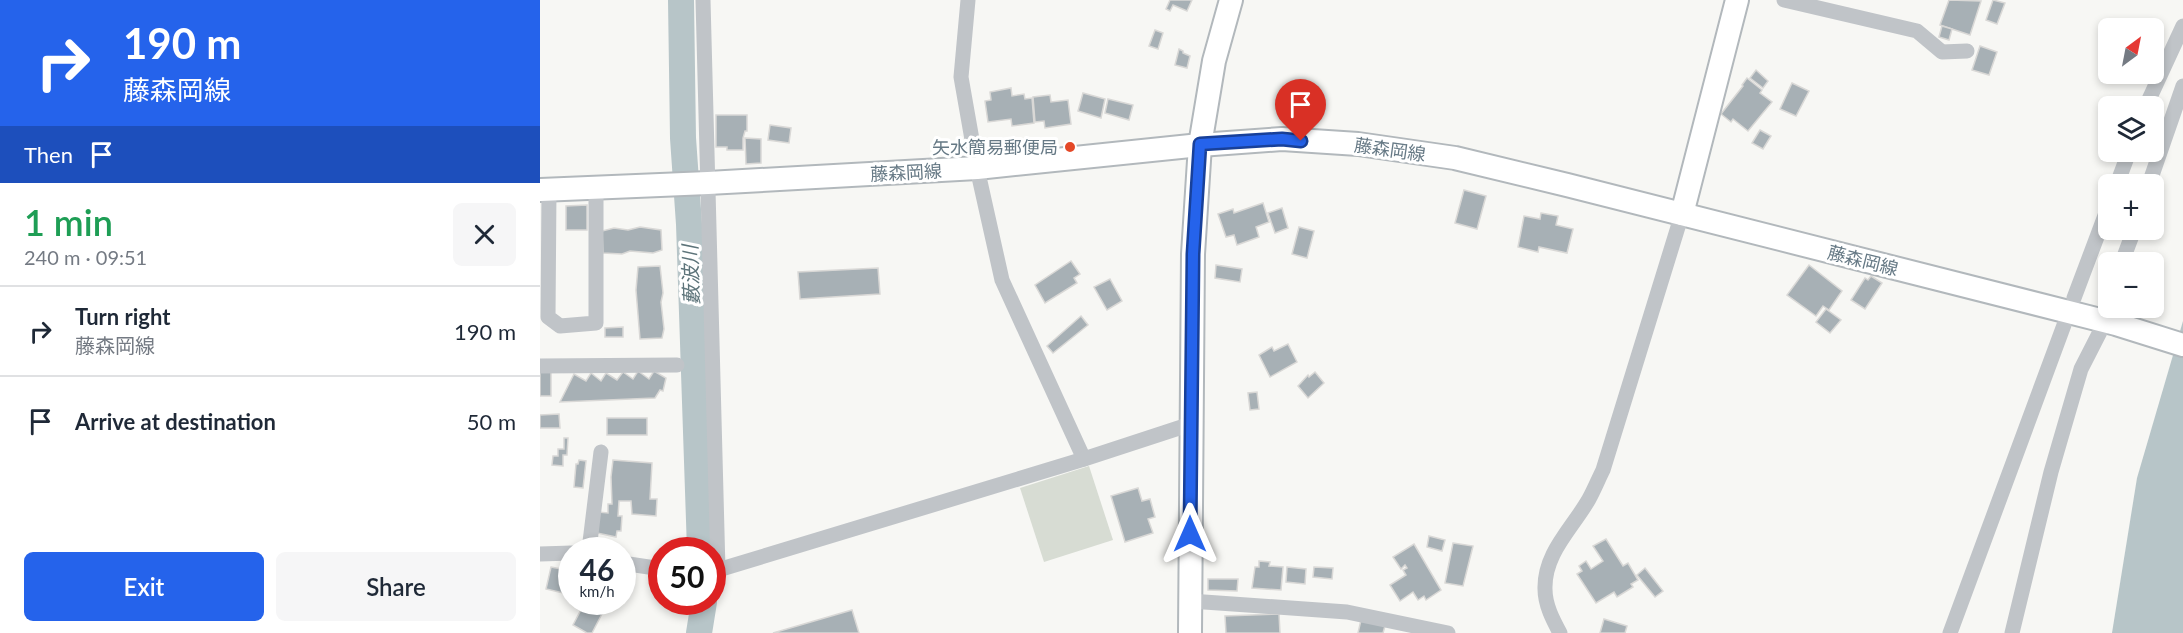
<!DOCTYPE html>
<html lang="en">
<head>
<meta charset="utf-8">
<style>
  body { margin:0; font-family:Lato,"Noto Sans JP",sans-serif; background:#f6f6f7; color:#1f2937; height:100vh; display:flex; flex-direction:column; font-size:22px; white-space:nowrap }
  * { box-sizing:border-box; margin:0 }
  p { font-size:20px; color:#747a83 }
  .icon { flex:none; width:33px; height:33px; fill:none; stroke:currentColor; stroke-width:2; stroke-linecap:round; stroke-linejoin:round }
  .map { position:relative; flex:1; overflow:hidden }
  .sheet { display:flex; flex-direction:column; background:#fff; width:540px }
  .sheet>* { flex:none }
  .top-card { background:#2563eb; color:#fff; overflow:hidden }
  .needle { width:39px; rotate:32deg }
  .tools { position:absolute; left:1558px; top:18px; display:grid; gap:12px }
  .tools a { display:grid; place-items:center; width:66px; height:66px; border-radius:9px; background:#fff; box-shadow:0 3px 9px #0003; font-size:30px }
  .speed { position:absolute; left:18px; top:537px; display:flex; gap:12px; font-size:30px; font-weight:700; text-align:center }
  .speed>* { display:grid; place-content:center; width:78px; height:78px; border-radius:50%; background:#fff; box-shadow:0 3px 9px #0003; line-height:1 }
  .speed small { font-size:15px; font-weight:400 }
  .speed .limit { border:9px solid #d22; background:#fff; color:#111 }
  .pin { position:absolute; display:grid; place-items:center; width:51px; height:51px; color:#fff; margin:-62px -26px; border-radius:50% 50% 50% 0; rotate:-45deg; box-shadow:0 0 6px #0007 }
  .pin .icon { rotate:45deg }
  .me { position:absolute; width:66px; margin:-33px; rotate:0deg; stroke-linejoin:round; filter:drop-shadow(0 0 4px #0008) }
  .turn { display:flex; align-items:center; gap:21px; height:126px; padding:0 24px; font-size:27px }
  .turn .icon { width:78px; height:78px; stroke-width:2.5 }
  .turn b { display:block; font-size:42px; line-height:51px }
  .then { display:flex; align-items:center; height:57px; padding:0 24px; background:#0003; gap:12px; font-size:22px }
  .round { display:grid; place-items:center; flex:none; width:63px; height:63px; border-radius:9px; background:#f6f6f7 }
  .summary { display:flex; align-items:center; justify-content:space-between; height:102px; padding:0 24px }
  h1 { font-size:36px; font-weight:600; line-height:45px; color:#1e9e55 }
  .cta { display:flex; gap:12px; margin-top:auto; padding:12px 24px }
  .cta a { flex:1; height:69px; border-radius:9px; background:#2563eb; color:#fff; font-size:24px; font-weight:600; line-height:69px; text-align:center }
  .cta a+a { background:#f6f6f7; color:#1f2937 }
  ul { padding:0; list-style:none }
  li { display:flex; align-items:center; gap:18px; height:90px; padding:0 24px; border-top:2px solid #e0e1e3 }
  li div { flex:1 }
  li b { display:block; font-size:22px }
  li em { font-style:normal }
  main { display:flex; flex:1; min-height:0 }
  .map>svg:first-child { display:block }
</style>
</head>
<body>
<main>
<section class="sheet">
<div class="top-card">
<div class="turn"><svg class="icon" aria-label="right" viewBox="0 0 24 24"><path d="M7 20v-9h11M14 6l5 5-5 5"/></svg><div><b>190 m</b>藤森岡線</div></div>
<div class="then">Then<svg class="icon" aria-label="arrive" viewBox="0 0 24 24"><path d="M6 21V4h12l-3 4 3 4H6"/></svg></div>
</div>
<div class="summary"><div><h1>1 min</h1><p>240 m · 09:51</p></div><a class="round"><svg class="icon" aria-label="close" viewBox="0 0 24 24"><path d="M6 6l12 12M18 6L6 18"/></svg></a></div>
<ul>
<li><svg class="icon" aria-label="right" viewBox="0 0 24 24"><path d="M7 20v-9h11M14 6l5 5-5 5"/></svg><div><b>Turn right</b><p>藤森岡線</p></div><em>190 m</em></li>
<li><svg class="icon" aria-label="arrive" viewBox="0 0 24 24"><path d="M6 21V4h12l-3 4 3 4H6"/></svg><div><b>Arrive at destination</b></div><em>50 m</em></li>
</ul>
<div class="cta"><a>Exit</a><a>Share</a></div>
</section>
<div class="map">
<svg width="1643" height="633" viewBox="0 0 1643 633">
  <rect width="100%" height="100%" fill="#f7f7f4"/>
  <polygon fill="#d7dcd3" points="549,466 573,540 504,562 480,488"/>
  <polygon fill="#b7c5c8" points="1643,321 1643,633 1572,633 1597,478"/>
  <g fill="none" stroke-linecap="round" stroke-linejoin="round">
    <g stroke="#b7c5c8" stroke-width="26">
      <polyline points="141,0 143,138 149,224 160,550"/>
      <polyline points="159,633 164,602"/>
    </g>
  </g>
  <g fill="#a7b0b5" stroke="#d9d8d6" stroke-width="1.5">
    <polygon points="630,0 652,0 647,11 633,5 630,11 626,9"/>
    <polygon points="1409,0 1441,1 1430,35 1400,25"/>
    <polygon points="1453,0 1465,3 1457,24 1446,20"/>
    <polygon points="1402,26 1412,29 1409,40 1399,37"/>
    <polygon points="615,30 623,33 618,49 609,46"/>
    <polygon points="1440,46 1457,52 1449,75 1432,70"/>
    <polygon points="639,49 643,51 643,53 650,56 647,68 635,65"/>
    <polygon points="1216,70 1228,81 1223,88 1210,78"/>
    <polygon points="1207,78 1222,90 1220,93 1232,102 1208,131 1193,119 1191,122 1181,114 1203,86 1202,85"/>
    <polygon points="1252,83 1269,91 1256,116 1240,109"/>
    <polygon points="471,88 472,96 484,94 485,99 492,98 494,123 472,126 471,119 448,122 445,101 451,100 450,92"/>
    <polygon points="543,93 565,99 561,118 538,111"/>
    <polygon points="510,95 511,102 528,100 531,124 505,128 504,121 495,122 493,97"/>
    <polygon points="568,99 593,105 589,120 565,113"/>
    <polygon points="176,115 207,115 207,131 205,131 203,138 203,150 187,150 187,147 176,147"/>
    <polygon points="230,125 251,128 249,143 228,140"/>
    <polygon points="1220,130 1231,136 1223,149 1212,143"/>
    <polygon points="205,138 221,139 221,163 206,164"/>
    <polygon points="924,190 946,196 937,229 915,223"/>
    <polygon points="723,203 729,222 716,227 719,237 697,245 694,235 686,237 678,214 693,209 694,213"/>
    <polygon points="47,205 47,230 26,230 26,206"/>
    <polygon points="742,208 748,228 735,233 728,213"/>
    <polygon points="1001,213 1018,216 1016,225 1033,229 1027,253 999,247 998,252 978,247 984,216 1000,219"/>
    <polygon points="100,227 121,230 122,250 113,253 90,251 82,254 63,253 62,231 74,228 88,230"/>
    <polygon points="759,227 774,231 767,258 752,254"/>
    <polygon points="531,261 540,274 534,278 537,283 505,303 495,285"/>
    <polygon points="676,265 702,269 700,282 675,278"/>
    <polygon points="1269,265 1302,291 1289,310 1283,306 1276,316 1247,295"/>
    <polygon points="120,266 123,293 121,302 124,329 122,338 100,339 96,290 98,267"/>
    <polygon points="338,268 340,294 260,299 258,272"/>
    <polygon points="1331,276 1342,283 1325,309 1311,300 1325,278 1328,280"/>
    <polygon points="570,279 582,301 567,310 554,287"/>
    <polygon points="1286,309 1301,320 1290,333 1276,322"/>
    <polygon points="541,316 548,325 513,353 507,346"/>
    <polygon points="83,327 83,337 65,337 65,328"/>
    <polygon points="748,344 757,362 730,377 719,355 732,347 734,351"/>
    <polygon points="98,371 109,379 114,371 126,378 123,391 120,390 115,398 20,402 34,374 46,381 51,373 61,381 66,373 77,380 83,372 93,379"/>
    <rect x="0" y="372" width="11" height="24"/>
    <polygon points="775,372 784,383 768,398 758,386 768,375 769,377"/>
    <polygon points="717,392 719,409 710,410 708,393"/>
    <polygon points="19,414 20,428 0,428 0,415"/>
    <rect x="67" y="418" width="40" height="17"/>
    <polygon points="24,438 28,438 27,455 23,455 23,466 12,465 13,456 18,456 18,449 24,449"/>
    <polygon points="39,460 46,461 43,488 34,487 36,464 38,464"/>
    <polygon points="73,460 112,463 110,499 117,499 116,516 92,514 91,501 79,501 78,516 82,516 81,531 77,531 76,537 57,533 58,512 68,513 68,504 72,504 71,477"/>
    <polygon points="598,488 602,501 610,499 615,517 608,519 613,533 585,542 571,496"/>
    <polygon points="889,536 905,540 902,551 887,547"/>
    <polygon points="1066,539 1083,566 1088,563 1098,580 1091,584 1093,587 1077,597 1074,592 1056,603 1037,574 1042,571 1039,566 1046,561 1051,569 1063,561 1053,546"/>
    <polygon points="913,543 933,546 923,586 905,583"/>
    <polygon points="874,544 901,590 886,600 884,596 878,600 873,592 860,601 850,585 866,575 863,570 867,568 865,565 861,569 853,557"/>
    <polygon points="719,561 730,562 729,566 743,567 741,590 712,588 715,567 719,567"/>
    <polygon points="11,567 32,571 32,595 6,589"/>
    <polygon points="747,567 766,569 765,584 746,582"/>
    <polygon points="774,567 793,568 792,579 773,577"/>
    <polygon points="1105,568 1123,591 1115,597 1097,575"/>
    <polygon points="668,579 698,579 697,591 668,590"/>
    <polygon points="45,602 64,610 52,633 47,633 33,625"/>
    <polygon points="312,610 319,633 233,633"/>
    <polygon points="739,614 740,633 686,633 685,616"/>
    <polygon points="1064,619 1087,626 1085,633 1060,633"/>
    <polygon points="821,620 845,626 843,633 818,633"/>
  </g>
  <g fill="none" stroke-linecap="round" stroke-linejoin="round">
    <g stroke="#b2b8bc" stroke-width="26">
      <g id="secondary">
        <polyline points="0,190 168,183 437,168 660,145 742,139 818,144 915,158 1027,185 1576,324 1643,345"/>
        <polyline points="1142,214 1197,0"/>
        <polyline points="650,633 653,254 660,145 674,61 691,0"/>
      </g>
    </g>
    <g stroke="#c0c4c8" stroke-width="15">
      <polyline points="163,0 178,570"/>
      <polyline points="428,0 421,77 437,168 462,280 544,459"/>
      <polyline points="1244,0 1377,31 1402,52 1427,51"/>
      <polyline points="1606,106 1643,26"/>
      <polyline points="1577,184 1589,152"/>
      <polyline points="1609,184 1643,86"/>
      <polyline points="9,190 8,317 20,326 56,323 56,188"/>
      <polyline points="1582,262 1594,230"/>
      <polyline points="1534,298 1569,205"/>
      <polyline points="0,366 137,365"/>
      <polyline points="49,550 61,452"/>
      <polyline points="0,554 32,553"/>
      <polyline points="82,563 122,569"/>
      <polyline points="172,570 178,570 544,459 651,424"/>
      <polyline points="650,601 807,612 908,633"/>
      <path d="M1020,633C1013,620 1005,605 1005,589C1004,553 1032,529 1049,499C1054,490 1058,480 1063,470L1142,214"/>
      <polyline points="1410,633 1524,325"/>
      <polyline points="1472,633 1511,472 1541,369 1565,322 1569,306"/>
    </g>
    <use href="#secondary" stroke="#fff" stroke-width="22"/>
  </g>
  <g fill="none" stroke-linecap="round" stroke-linejoin="round">
    <g stroke="#184099" stroke-width="15">
      <polyline id="route" points="650,534 653,254 660,144 742,139 761,141"/>
    </g>
    <use href="#route" stroke="#2563eb" stroke-width="10"/>
  </g>
  <circle fill="#e44827" stroke="#fff" stroke-width="2" cx="530" cy="147" r="6"/>
  <g text-anchor="middle" dominant-baseline="central" stroke-width="6" stroke-linejoin="round" paint-order="stroke">
    <g font-size="18" fill="#667985" stroke="#fff" text-anchor="end">
      <text x="518" y="147">矢水簡易郵便局</text>
    </g>
    <g font-size="18" fill="#667985" stroke="#fff">
      <text transform="translate(850 149) rotate(8)">藤森岡線</text>
      <text transform="translate(366 172) rotate(-3)">藤森岡線</text>
      <text transform="translate(1323 260) rotate(14)">藤森岡線</text>
    </g>
    <g font-size="20" font-style="italic" fill="#5d747a" stroke="#fff">
      <text transform="translate(150 275) rotate(-92)">藪波川</text>
    </g>
  </g>
</svg>
<div class="tools">
<a><svg class="needle" viewBox="-14 -14 28 28"><path d="M0-13l5 13h-10z" fill="#e53935"/><path d="M0 13l5-13h-10z" fill="#747a83"/></svg></a>
<a><svg class="icon" aria-label="layers" viewBox="0 0 24 24"><path d="M12 4l9 5-9 5-9-5zM3 14l9 5 9-5"/></svg></a>
<a>+</a>
<a>−</a>
</div>
<div class="speed"><div>46<small>km/h</small></div><div class="limit">50</div></div>
<div class="pin" style="left:761px;top:141px;background:#d93025"><svg class="icon" aria-label="arrive" viewBox="0 0 24 24"><path d="M6 21V4h12l-3 4 3 4H6"/></svg></div>
<svg class="me" style="left:650px;top:534px" viewBox="-20 -20 40 40"><path d="M0-17L14 15 0 8-14 15z" fill="#2563eb" stroke="#fff" stroke-width="4"/></svg>
</div>
</main>
</body>
</html>
